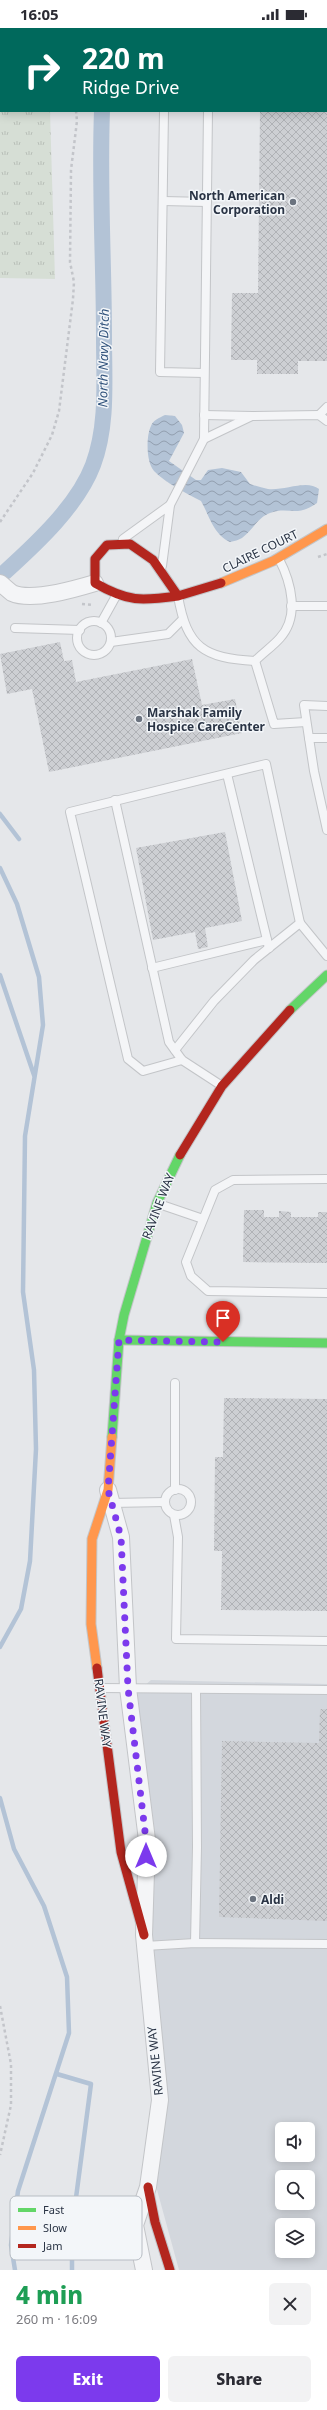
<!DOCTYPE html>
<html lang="en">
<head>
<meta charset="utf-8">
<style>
  body { margin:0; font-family:"Noto Sans",sans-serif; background:#f2f2f3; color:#2b2b33; height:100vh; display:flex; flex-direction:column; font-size:15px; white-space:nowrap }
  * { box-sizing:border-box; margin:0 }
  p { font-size:13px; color:#7c7c81 }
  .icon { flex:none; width:22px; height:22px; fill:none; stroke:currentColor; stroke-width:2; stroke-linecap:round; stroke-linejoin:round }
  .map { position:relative; height:2242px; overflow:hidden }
  .details { display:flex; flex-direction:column; background:#fff; flex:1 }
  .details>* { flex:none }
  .guide { position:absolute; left:0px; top:0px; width:327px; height:84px; box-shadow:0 2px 10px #0003; background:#00695c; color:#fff; overflow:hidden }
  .buttons { position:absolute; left:275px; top:2094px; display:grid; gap:8px }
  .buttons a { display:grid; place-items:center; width:40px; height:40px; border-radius:6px; background:#fff; box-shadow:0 2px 10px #0003; font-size:20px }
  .pin { position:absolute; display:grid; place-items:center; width:34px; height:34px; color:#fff; margin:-41px -17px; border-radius:50% 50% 50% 0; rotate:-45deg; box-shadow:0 0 4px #0007 }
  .pin .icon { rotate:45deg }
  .me { position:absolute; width:44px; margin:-22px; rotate:0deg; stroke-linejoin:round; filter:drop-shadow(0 0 3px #0008) }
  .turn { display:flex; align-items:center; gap:14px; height:84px; padding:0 16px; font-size:18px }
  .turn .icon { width:52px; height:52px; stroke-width:2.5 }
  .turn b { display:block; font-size:28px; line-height:34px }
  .round { display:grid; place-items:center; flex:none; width:42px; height:42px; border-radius:6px; background:#f2f2f3 }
  .headline { display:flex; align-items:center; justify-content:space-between; height:68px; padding:0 16px }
  h1 { font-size:24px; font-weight:800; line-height:30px; color:#1e9e55 }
  .action { display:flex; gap:8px; margin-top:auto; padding:8px 16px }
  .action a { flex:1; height:46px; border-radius:6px; background:#7c3aed; color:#fff; font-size:16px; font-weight:800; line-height:46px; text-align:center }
  .action a+a { background:#f2f2f3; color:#2b2b33 }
  .status { display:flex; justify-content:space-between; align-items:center; height:28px; padding:0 20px; background:#fff; direction:ltr }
  .status svg { height:11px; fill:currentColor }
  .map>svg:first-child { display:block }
</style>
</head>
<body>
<div class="status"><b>16:05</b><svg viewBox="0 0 49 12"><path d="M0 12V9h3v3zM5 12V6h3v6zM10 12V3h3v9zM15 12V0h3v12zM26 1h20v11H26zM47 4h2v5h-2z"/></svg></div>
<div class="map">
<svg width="327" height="2242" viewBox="0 0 327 2242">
  <defs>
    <pattern id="grass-tufts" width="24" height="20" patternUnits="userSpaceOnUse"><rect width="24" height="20" fill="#d6ded5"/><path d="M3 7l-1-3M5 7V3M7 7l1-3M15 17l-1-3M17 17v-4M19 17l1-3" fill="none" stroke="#b8bfb8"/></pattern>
    <pattern id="water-waves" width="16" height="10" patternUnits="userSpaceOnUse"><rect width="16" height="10" fill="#b3c3d6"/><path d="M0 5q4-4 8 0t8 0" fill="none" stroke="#929faf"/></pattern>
    <pattern id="building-cross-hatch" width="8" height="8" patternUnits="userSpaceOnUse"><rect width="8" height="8" fill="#cdcfd3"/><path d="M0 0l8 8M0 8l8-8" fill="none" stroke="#b0b2b6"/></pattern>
  </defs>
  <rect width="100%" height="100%" fill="#e5e7ea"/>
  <path fill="#d3d7dd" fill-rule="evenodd" d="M151,1652L327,1656V2242H179L156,2158L168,2072L150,1906L155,1812L137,1664ZM282,2101H308V2127H282ZM282,2149H308V2175H282ZM282,2197H308V2223H282Z"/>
  <polygon fill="url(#grass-tufts)" points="0,0 48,0 1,1 1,83 50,83 55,251 0,250"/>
  <path fill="url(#water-waves)" d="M165,387L175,388L182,397L184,405L169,433L196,452H201L208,442L222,440L241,444L250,456C256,458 262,460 268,461C284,463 307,451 319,461L317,475C296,490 289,478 270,485C258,489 252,503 242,510C239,512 234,513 230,514C213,506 210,489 201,473C186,465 166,455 154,443C146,434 146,408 151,398C153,392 159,390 165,387Z"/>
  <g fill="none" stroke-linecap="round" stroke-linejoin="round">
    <g stroke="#b3c3d6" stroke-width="4.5">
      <polyline points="0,786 19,811"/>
      <polyline points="0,840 17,876 39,949 43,997 25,1108 23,1264 34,1342 36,1421 30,1533 21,1581 0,1619"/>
      <polyline points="0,947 34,1047"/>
      <polyline points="0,1770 14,1821 44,1878 67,1949 69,2005 18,2163 11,2217 15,2242"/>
      <polyline points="57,2046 91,2056 72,2200 72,2242"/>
    </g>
    <g stroke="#b3c3d6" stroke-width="16">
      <polyline points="104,0 104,1"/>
      <path d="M5,544C37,515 78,477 93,437C108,397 104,352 104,310C104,234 99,159 102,83"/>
    </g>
  </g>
  <g fill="url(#building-cross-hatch)">
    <polygon points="260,83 327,83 327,333 298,333 298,346 257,346 257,332 231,332 232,265 258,265"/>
    <polygon points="60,614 64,633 72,632 76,654 192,631 202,677 235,671 242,705 49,744 32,661 7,666 0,626"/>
    <polygon points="225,804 242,893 205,900 208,919 198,921 195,904 153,912 136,820"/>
    <polygon points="244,1182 264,1182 264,1189 279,1189 279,1183 291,1184 291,1189 318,1189 318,1184 327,1184 327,1235 243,1234"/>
    <polygon points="224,1370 327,1371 327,1583 221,1582 222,1523 214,1523 215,1429 223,1429"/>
    <polygon points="320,1681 327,1681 327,1893 219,1889 222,1713 319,1715"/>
  </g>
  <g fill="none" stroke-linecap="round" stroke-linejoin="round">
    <g stroke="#c3c5c8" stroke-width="10">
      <g id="lane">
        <polyline points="166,1 166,0"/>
        <polyline points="209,1 209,0"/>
        <polyline points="290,1 290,0"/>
        <polyline points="164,83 160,344 204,345"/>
        <polyline points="163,173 207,174"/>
        <polyline points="319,387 327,379"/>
        <polyline points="252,388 319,387 327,393"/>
        <polyline points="204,411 252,388 204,387"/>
        <polyline points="170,477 204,411 208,83"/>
        <polyline points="123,511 170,477 162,538"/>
        <path d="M178,568C187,620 204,630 255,633C263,625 273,618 280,610C300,588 291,554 279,531"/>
        <polyline points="291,578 327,578"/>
        <circle cx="94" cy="610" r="17"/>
        <polyline points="101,595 116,568"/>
        <polyline points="15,600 80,602"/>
        <polyline points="111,614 168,606 182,592"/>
        <polyline points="255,633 274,696 306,694"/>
        <polyline points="327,678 304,677 314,743 327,802"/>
        <polyline points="309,710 327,710"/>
        <polyline points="227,746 269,920"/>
        <polyline points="115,772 169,1014 182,1032 222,1058"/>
        <polyline points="152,940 267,912"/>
        <polyline points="175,1022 214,973 254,932 300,895 327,928"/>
        <polyline points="182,1032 143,1043 128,1031 70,784 266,736 300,895"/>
        <polyline points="327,1151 233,1152 215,1162 186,1234 191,1248 208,1263 327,1265"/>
        <polyline points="159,1176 203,1191"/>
        <circle cx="178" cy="1474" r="13"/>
        <polyline points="175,1462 175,1355"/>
        <polyline points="111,1475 165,1474"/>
        <polyline points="174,1487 178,1509 176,1611 327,1613"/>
        <polyline points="100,1660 327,1662"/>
        <polyline points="195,1915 197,1819 196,1661"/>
        <polyline points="145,1918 195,1915 327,1916"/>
      </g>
    </g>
    <g stroke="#c3c5c8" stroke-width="18">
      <g id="street">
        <path d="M0,555C4,558 8,562 12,565C32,574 75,561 95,555"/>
        <polyline points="108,1462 121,1509 128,1660 147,1812 144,1907 160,2072 148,2159 135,2197 144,2242"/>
      </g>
    </g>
    <g stroke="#c3c5c8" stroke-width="11">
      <g id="fast">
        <polyline points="290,982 327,947"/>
        <polyline points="119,1312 327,1315"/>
        <polyline points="112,1409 119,1312 124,1287 157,1175 180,1127"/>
      </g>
    </g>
    <g stroke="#c3c5c8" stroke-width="11">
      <g id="slow">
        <polyline points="221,555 273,533 327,501"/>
        <polyline points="97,1640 91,1596 92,1511 108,1462 112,1409"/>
      </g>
    </g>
    <g stroke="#c3c5c8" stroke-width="11">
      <g id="jam">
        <path d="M178,568C141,573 128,574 95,555V531L107,517L130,516L153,532L178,568L221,555"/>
        <polyline points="180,1127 222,1058 290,982"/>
        <polyline points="97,1640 121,1824 144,1907"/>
        <polyline points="148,2159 155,2194 170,2242"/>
      </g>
    </g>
    <g stroke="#c3c5ca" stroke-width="2.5" stroke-dasharray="3 3" stroke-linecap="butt">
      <polyline points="80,0 80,1"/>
      <polyline points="0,494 33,445 52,407 59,383 73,271 74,254 70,234 71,142 77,93 76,83"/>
      <polyline points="318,529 327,526"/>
      <polyline points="82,576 93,577"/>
      <polyline points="0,1978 11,2036 11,2077 0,2127"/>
    </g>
    <use href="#lane" stroke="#f4f5f7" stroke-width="8"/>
    <use href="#street" stroke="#f4f5f7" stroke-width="16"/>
    <use href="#fast" stroke="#63d668" stroke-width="9"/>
    <use href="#slow" stroke="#ff974d" stroke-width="9"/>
    <use href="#jam" stroke="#b3261e" stroke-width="9"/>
  </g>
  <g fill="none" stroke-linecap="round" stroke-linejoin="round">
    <polyline stroke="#7c3aed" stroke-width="7" stroke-dasharray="0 12.6" points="146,1828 146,1812 128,1660 121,1509 108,1462 119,1312 223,1314"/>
  </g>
  <g fill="#6b737f" stroke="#f3f6f9" stroke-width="1.5">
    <circle cx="293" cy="174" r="4"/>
    <circle cx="139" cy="691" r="4"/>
    <circle cx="253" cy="1871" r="4"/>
  </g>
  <g text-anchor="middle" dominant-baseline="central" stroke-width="3" stroke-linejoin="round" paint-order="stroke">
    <g font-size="12" font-weight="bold" fill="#2a3445" stroke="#f3f6f9" text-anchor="start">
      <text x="285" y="167" text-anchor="end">North American<tspan x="285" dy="14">Corporation</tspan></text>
      <text x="147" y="684">Marshak Family<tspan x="147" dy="14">Hospice CareCenter</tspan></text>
      <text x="261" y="1871">Aldi</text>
    </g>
    <g font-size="12" fill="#2a3445" stroke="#f3f6f9">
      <text transform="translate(260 523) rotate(-26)">CLAIRE COURT</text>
      <text transform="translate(158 1178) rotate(-69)">RAVINE WAY</text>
      <text transform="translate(103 1685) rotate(83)">RAVINE WAY</text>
      <text transform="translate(155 2033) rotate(-96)">RAVINE WAY</text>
    </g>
    <g font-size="13" font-style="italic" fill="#31537c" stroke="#f3f6f9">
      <text transform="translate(103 330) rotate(-89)">North Navy Ditch</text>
    </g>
  </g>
  <rect x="10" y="2168" width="132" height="64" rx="6" fill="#f3f6f9" stroke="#b7bcc3" stroke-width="1"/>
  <rect x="18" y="2180" width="18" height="4" fill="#63d668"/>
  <rect x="18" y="2198" width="18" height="4" fill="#ff974d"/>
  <rect x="18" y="2216" width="18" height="4" fill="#b3261e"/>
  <g font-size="11" fill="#2a3445">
    <text x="43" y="2186">Fast</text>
    <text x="43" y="2204">Slow</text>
    <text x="43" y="2222">Jam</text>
  </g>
</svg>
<div class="buttons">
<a><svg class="icon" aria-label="sound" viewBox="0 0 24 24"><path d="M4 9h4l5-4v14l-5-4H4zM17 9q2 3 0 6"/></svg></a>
<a><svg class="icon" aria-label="search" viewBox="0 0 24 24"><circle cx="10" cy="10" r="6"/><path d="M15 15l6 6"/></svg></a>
<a><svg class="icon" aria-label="layers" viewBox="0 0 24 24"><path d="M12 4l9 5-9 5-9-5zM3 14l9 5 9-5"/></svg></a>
</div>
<div class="pin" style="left:223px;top:1314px;background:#d93025"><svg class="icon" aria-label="arrive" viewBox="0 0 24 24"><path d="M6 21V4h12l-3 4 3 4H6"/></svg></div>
<svg class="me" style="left:146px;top:1828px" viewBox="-20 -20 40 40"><circle r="19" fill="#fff"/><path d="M0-13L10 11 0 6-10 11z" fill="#7c3aed"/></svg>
<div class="guide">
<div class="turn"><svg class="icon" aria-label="right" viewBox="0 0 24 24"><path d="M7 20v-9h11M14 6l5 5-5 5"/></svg><div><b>220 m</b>Ridge Drive</div></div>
</div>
</div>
<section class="details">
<div class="headline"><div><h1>4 min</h1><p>260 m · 16:09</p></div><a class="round"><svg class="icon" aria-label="close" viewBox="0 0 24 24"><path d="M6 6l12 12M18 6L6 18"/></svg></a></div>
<div class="action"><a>Exit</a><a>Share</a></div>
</section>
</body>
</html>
